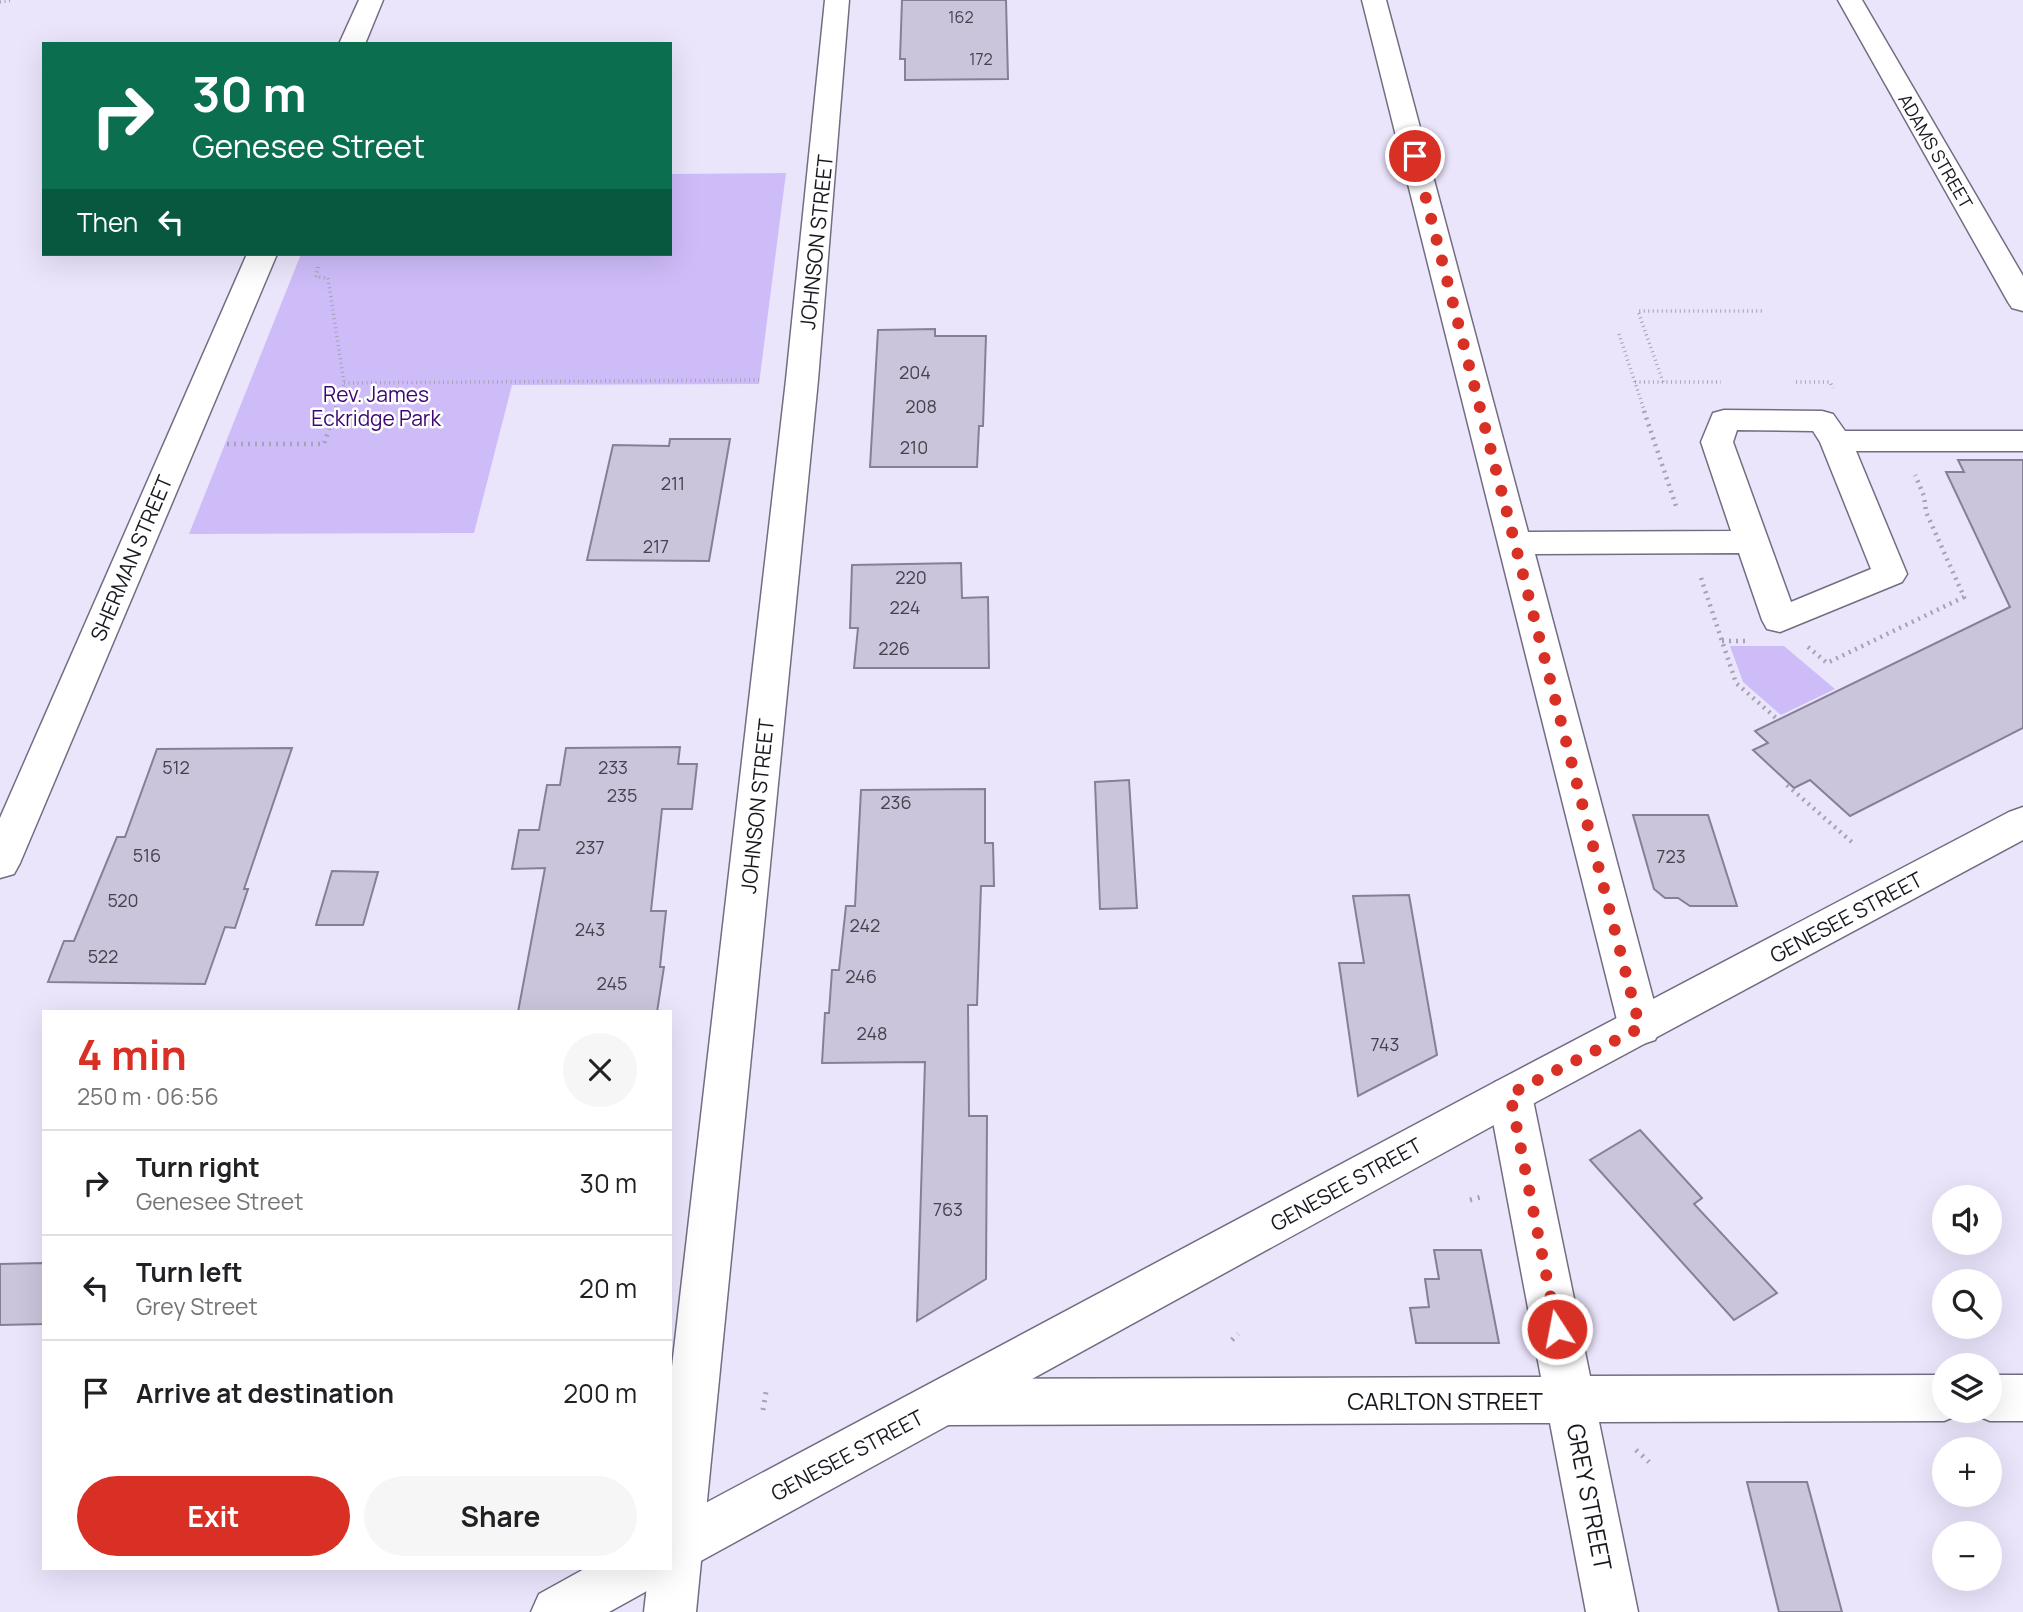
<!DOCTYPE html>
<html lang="en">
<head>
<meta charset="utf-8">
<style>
  body { margin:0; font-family:Manrope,sans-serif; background:#f6f6f6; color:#202124; height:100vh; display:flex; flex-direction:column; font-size:26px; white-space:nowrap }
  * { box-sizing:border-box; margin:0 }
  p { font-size:23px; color:#757577 }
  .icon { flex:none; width:38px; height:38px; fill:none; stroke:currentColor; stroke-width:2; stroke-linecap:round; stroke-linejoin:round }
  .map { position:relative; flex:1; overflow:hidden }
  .details { position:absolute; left:42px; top:1010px; width:630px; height:560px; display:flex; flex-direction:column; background:#fff; border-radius:0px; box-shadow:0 7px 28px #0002 }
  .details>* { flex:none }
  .banner { position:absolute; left:42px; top:42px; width:630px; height:214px; border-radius:0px; box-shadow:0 7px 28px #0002; background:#0b6e4f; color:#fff; overflow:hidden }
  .tools { position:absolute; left:1932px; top:1185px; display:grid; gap:14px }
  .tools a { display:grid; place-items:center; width:70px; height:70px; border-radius:50%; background:#fff; box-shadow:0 7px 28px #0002; font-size:35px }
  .pin { position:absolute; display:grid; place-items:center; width:60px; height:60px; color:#fff; margin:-30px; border:4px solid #fff; border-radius:50%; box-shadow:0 2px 7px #0007 }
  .me { position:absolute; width:77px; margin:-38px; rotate:349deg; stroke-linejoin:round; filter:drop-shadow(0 0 5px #0008) }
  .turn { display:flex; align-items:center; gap:24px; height:147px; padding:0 35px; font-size:32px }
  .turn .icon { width:91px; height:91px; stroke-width:2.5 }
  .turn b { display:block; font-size:49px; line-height:60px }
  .then { display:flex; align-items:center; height:66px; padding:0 35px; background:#0003; gap:14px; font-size:26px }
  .round { display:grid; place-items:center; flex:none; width:74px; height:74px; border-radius:37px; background:#f6f6f6 }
  .overview { display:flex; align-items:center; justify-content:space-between; height:119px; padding:0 35px }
  h1 { font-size:42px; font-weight:700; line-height:52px; color:#d93025 }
  .cta { display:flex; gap:14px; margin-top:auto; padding:14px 35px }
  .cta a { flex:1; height:80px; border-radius:42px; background:#d93025; color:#fff; font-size:28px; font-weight:700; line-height:80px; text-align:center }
  .cta a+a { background:#f6f6f6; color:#202124 }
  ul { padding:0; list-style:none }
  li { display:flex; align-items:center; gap:21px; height:105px; padding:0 35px; border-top:2px solid #e0e0e0 }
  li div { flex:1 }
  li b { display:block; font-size:26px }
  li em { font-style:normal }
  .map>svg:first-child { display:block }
</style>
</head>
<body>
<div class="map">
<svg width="2023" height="1612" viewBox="0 0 2023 1612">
  <rect width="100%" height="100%" fill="#ebe5fc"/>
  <g fill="#cebcf9">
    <polygon points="786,173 759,384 512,385 474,533 189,534 301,254 670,254 670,174"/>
    <polygon points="1730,646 1784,646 1835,689 1781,715 1743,682"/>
  </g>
  <g fill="#cbc5dc" stroke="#858095" stroke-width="2">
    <polygon points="902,0 1006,0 1008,79 905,80 905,59 900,59"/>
    <polygon points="935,329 935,336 986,336 983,426 979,426 977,467 870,467 878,330"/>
    <polygon points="670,439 730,439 709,561 587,560 613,445 669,446"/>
    <polygon points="1958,460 2023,460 2023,728 1850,816 1810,780 1794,788 1753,750 1768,743 1755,731 2010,607 1946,472 1964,472"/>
    <polygon points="961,563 962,598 988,597 989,668 854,668 858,628 850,628 852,565"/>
    <polygon points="680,747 678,764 697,764 692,809 662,809 651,911 666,911 660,967 664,967 657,1012 518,1012 545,868 512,869 519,830 539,830 547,785 560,785 566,748"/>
    <polygon points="292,748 244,889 248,889 235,928 225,927 205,984 48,982 64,941 74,941 117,837 125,837 157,749"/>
    <polygon points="1129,780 1137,908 1100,909 1095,782"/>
    <polygon points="985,789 985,843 993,843 994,886 981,886 977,1005 968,1005 969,1116 987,1116 986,1279 917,1321 925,1062 822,1063 825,1013 829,1013 832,970 839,970 846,906 855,906 861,790"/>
    <polygon points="1633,815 1708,815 1737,906 1690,906 1678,898 1665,898 1654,889"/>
    <polygon points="332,871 378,872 363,925 316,925"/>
    <polygon points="1409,895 1437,1055 1358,1096 1339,963 1364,963 1353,896"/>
    <polygon points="1640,1130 1702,1198 1694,1204 1777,1293 1734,1320 1590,1160"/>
    <polygon points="1434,1250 1481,1250 1499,1343 1416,1343 1410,1308 1429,1307 1425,1279 1439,1279"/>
    <polygon points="44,1263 44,1324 0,1325 0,1264"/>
    <polygon points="1747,1482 1807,1482 1842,1612 1779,1612"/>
  </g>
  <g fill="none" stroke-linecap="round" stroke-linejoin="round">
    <g stroke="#736d82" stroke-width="3">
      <g id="minor">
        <polygon points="359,0 383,0 365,44 339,44"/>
        <polygon points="825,0 849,0 818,380 696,1612 644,1612 649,1568 670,1568 670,1384 786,380"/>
        <path d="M1362,0H1386L1528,532L1731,531L1701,442L1713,413L1724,410L1822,411L1833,414L1845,431H2023V451H1856L1907,574L1902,582L1780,632L1767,629L1762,620L1739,553L1535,554L1661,1028L1655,1040L1640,1045L1625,1040L1619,1028ZM1737,430L1813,431L1820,442L1871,569L1791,602L1733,442Z"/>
        <polygon points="1838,0 1862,0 2023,276 2023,311 2012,308 2008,302"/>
        <polygon points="247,254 277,254 20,863 14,874 0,878 0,818"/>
        <polygon points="1510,1077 1525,1082 1532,1095 1590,1376 1944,1375 1944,1410 1963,1410 1961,1414 1944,1421 1599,1422 1638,1612 1586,1612 1550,1423 945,1425 928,1418 921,1402 928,1386 945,1379 1541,1377 1488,1095 1495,1082"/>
        <polygon points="1990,1375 2023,1375 2023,1421 1990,1421 1973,1414 1971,1410 1990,1410"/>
      </g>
    </g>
    <g stroke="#736d82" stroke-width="3">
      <polygon id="major" points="2023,807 2023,840 1525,1108 688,1568 670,1576 662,1572 656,1586 609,1612 531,1612 539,1594 586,1568 670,1568 670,1522 1495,1082 2009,812"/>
    </g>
    <g stroke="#a6a1b3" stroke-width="3.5" stroke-dasharray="1 3.5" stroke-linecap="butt">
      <polyline points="0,2 13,0"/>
      <polyline points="318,267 316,277 328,278 344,383 334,413"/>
      <polyline points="1619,334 1645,413"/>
      <polyline points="1635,382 1721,382"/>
      <polyline points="1663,382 1638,311 1762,311"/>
      <polyline points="1796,382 1830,382 1833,388"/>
      <polyline points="344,383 760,380"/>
    </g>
    <g stroke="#a6a1b3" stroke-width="4.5" stroke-dasharray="2 5" stroke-linecap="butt">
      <polyline points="1644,411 1676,506"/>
      <polyline points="227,444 324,444 335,411"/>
      <polyline points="1701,578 1736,683 1776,718"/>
      <polyline points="1722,641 1745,641"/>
      <polyline points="1808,647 1827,663 1964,597 1926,512 1924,496 1915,475"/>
      <polyline points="1787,785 1854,844"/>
    </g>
    <g stroke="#a6a1b3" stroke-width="5" stroke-dasharray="2 6" stroke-linecap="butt">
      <polyline points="1470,1200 1481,1197"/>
      <polyline points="1232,1340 1238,1334"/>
      <polyline points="763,1410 766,1392"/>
      <polyline points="1636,1450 1649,1462"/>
    </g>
    <use href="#minor" fill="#fff" fill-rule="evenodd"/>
    <use href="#major" fill="#fff" fill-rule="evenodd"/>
  </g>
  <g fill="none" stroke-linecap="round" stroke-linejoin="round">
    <polyline stroke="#d93025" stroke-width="12" stroke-dasharray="0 21.6" points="1415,156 1640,1028 1510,1094 1557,1329"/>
  </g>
  <g text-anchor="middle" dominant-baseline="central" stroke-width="5" stroke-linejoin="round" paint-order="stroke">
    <g font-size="16" fill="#46424e">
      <text x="961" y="17">162</text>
      <text x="981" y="59">172</text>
    </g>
    <g font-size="18" fill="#1a171f" stroke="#fff">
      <text transform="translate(1936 151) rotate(60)">ADAMS STREET</text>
    </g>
    <g font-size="18" fill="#46424e">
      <text x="915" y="372">204</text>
      <text x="921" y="406">208</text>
      <text x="914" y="447">210</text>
      <text x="673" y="483">211</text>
      <text x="656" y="546">217</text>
      <text x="911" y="577">220</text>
      <text x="905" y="607">224</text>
      <text x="894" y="648">226</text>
      <text x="176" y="767">512</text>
      <text x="613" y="767">233</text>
      <text x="622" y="795">235</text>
      <text x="896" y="802">236</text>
      <text x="590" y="847">237</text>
      <text x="147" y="855">516</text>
      <text x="1671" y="856">723</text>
      <text x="123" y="900">520</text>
      <text x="865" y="925">242</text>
      <text x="590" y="929">243</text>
      <text x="103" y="956">522</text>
      <text x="861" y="976">246</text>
      <text x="612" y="983">245</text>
      <text x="872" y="1033">248</text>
      <text x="1385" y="1044">743</text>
      <text x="948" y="1209">763</text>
    </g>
    <g font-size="21" fill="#1a171f" stroke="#fff">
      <text transform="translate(816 242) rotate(-84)">JOHNSON STREET</text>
      <text transform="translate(131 558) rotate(-67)">SHERMAN STREET</text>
      <text transform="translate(757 806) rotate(-84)">JOHNSON STREET</text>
      <text transform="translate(1846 917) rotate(-28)">GENESEE STREET</text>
      <text transform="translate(1346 1184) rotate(-29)">GENESEE STREET</text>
      <text transform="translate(847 1455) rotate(-28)">GENESEE STREET</text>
    </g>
    <g font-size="21" fill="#3d0673" stroke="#fff">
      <text x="376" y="394">Rev. James<tspan x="376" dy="24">Eckridge Park</tspan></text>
    </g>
    <g font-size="24" fill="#1a171f" stroke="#fff">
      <text x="1445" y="1400">CARLTON STREET</text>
      <text transform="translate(1590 1497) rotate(79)">GREY STREET</text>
    </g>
  </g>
</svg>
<div class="tools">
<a><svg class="icon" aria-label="sound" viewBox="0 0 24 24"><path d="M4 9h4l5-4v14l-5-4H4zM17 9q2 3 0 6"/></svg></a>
<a><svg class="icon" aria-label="search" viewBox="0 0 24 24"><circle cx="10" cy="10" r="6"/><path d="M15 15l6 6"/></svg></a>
<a><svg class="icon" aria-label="layers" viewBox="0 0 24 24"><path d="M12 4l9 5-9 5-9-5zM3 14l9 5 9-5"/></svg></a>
<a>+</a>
<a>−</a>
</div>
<div class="pin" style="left:1415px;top:156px;background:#d93025"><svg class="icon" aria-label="arrive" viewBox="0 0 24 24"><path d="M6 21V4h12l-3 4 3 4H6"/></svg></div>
<svg class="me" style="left:1557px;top:1329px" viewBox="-20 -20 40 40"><circle r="17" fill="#d93025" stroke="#fff" stroke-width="3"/><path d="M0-11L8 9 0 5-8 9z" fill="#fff"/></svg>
<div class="banner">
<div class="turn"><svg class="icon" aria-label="right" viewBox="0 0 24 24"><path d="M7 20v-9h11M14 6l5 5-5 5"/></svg><div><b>30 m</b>Genesee Street</div></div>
<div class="then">Then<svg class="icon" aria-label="left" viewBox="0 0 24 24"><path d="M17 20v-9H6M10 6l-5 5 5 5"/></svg></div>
</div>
<section class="details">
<div class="overview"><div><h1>4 min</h1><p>250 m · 06:56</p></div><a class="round"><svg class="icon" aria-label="close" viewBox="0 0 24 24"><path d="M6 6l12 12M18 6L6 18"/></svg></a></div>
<ul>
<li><svg class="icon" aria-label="right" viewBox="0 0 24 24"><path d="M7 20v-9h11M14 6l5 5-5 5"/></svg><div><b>Turn right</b><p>Genesee Street</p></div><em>30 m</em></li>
<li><svg class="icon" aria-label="left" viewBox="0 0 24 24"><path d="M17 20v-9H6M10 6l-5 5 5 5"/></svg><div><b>Turn left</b><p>Grey Street</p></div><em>20 m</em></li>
<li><svg class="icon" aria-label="arrive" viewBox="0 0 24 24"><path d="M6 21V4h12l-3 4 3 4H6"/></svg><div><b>Arrive at destination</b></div><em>200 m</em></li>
</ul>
<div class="cta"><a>Exit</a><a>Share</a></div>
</section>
</div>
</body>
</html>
